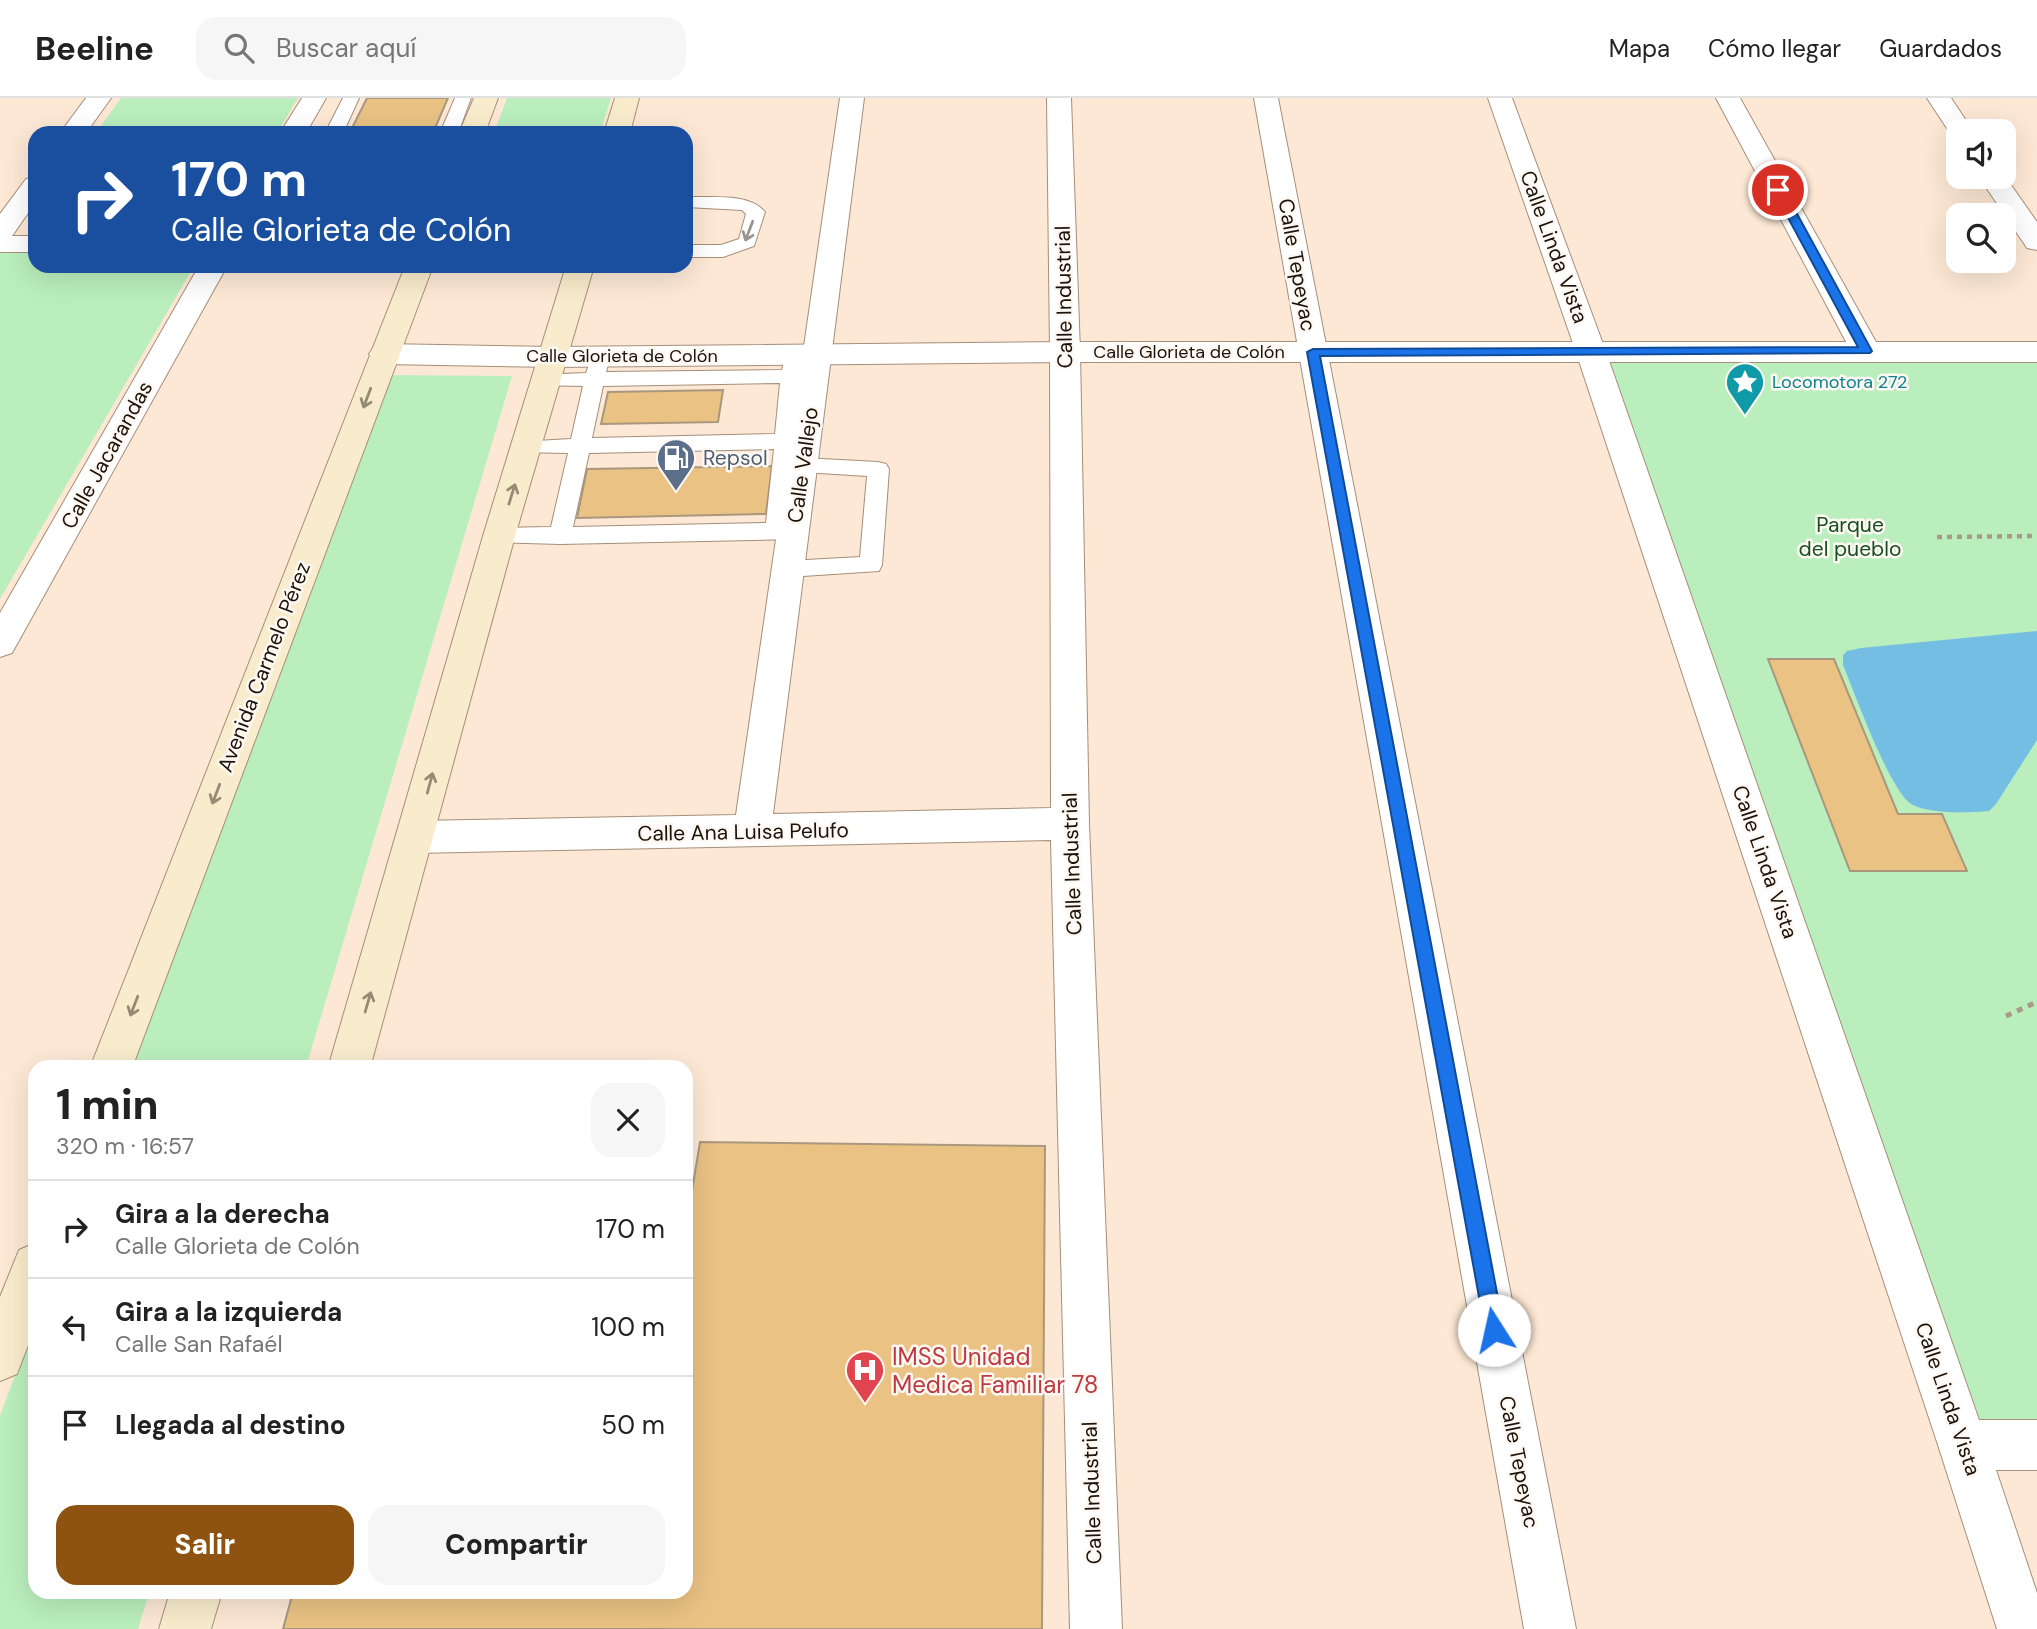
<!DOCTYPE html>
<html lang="es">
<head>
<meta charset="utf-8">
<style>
  body { margin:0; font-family:"DM Sans",sans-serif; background:#f6f6f6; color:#222; height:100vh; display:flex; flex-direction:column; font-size:26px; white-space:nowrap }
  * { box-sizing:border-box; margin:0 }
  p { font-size:23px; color:#767676 }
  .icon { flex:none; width:38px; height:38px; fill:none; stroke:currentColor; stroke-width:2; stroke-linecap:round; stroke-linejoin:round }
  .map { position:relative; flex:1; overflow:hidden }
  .sheet { position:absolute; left:28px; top:962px; width:665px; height:539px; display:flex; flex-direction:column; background:#fff; border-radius:21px; box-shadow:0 7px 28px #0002 }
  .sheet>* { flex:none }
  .hud { position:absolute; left:28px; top:28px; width:665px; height:147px; border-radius:21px; box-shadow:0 7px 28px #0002; background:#1a4fa0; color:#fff; overflow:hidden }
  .fabs { position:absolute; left:1946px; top:21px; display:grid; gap:14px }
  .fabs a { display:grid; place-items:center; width:70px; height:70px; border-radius:14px; background:#fff; box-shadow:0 7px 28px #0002; font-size:35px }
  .pin { position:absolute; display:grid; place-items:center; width:60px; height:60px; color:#fff; margin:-30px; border:4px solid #fff; border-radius:50%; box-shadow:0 2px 7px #0007 }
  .me { position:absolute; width:77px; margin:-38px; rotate:350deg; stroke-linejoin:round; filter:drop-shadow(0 0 5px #0008) }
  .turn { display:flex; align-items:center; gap:24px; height:147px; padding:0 28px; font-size:32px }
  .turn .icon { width:91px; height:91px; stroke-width:2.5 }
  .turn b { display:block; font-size:49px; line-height:60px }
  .round { display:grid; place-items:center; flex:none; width:74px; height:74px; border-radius:21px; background:#f6f6f6 }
  .summary { display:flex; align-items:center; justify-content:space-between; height:119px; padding:0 28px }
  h1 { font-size:42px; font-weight:800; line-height:52px }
  .button { display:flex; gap:14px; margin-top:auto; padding:14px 28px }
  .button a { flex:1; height:80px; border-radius:21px; background:#8e5211; color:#fff; font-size:28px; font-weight:800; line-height:80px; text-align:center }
  .button a+a { background:#f6f6f6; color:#222 }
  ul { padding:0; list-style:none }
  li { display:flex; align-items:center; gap:21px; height:98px; padding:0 28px; border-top:2px solid #e0e0e0 }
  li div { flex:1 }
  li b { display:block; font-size:26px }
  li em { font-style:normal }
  header { display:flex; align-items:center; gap:42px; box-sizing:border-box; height:98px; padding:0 35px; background:#fff; border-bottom:2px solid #e0e0e0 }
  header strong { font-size:33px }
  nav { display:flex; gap:38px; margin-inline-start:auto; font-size:24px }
  .search { width:490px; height:63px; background:#f6f6f6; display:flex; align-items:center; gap:18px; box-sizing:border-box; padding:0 24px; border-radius:21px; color:#767676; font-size:26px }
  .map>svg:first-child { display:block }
</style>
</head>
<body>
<header>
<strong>Beeline</strong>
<div class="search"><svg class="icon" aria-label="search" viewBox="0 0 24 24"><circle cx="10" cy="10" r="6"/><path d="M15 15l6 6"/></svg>Buscar aquí</div>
<nav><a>Mapa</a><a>Cómo llegar</a><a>Guardados</a></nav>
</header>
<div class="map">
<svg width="2037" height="1531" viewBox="0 0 2037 1531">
  <rect width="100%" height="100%" fill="#fde8d5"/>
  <g fill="#baeebd">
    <polygon points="121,0 298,0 277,35 96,35"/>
    <polygon points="507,0 611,0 600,35 494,35"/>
    <polygon points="0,155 35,155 35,168 194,168 0,501"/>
    <polygon points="1591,254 2037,254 2037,1347 1963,1347"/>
    <polygon points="383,277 512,278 306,969 128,970"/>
    <polygon points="35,1223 35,1494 149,1495 138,1531 0,1531 0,1318"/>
  </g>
  <path fill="#74bee3" d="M2037,533V642L1996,706L1989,713C1970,715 1931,716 1913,707C1891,697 1854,593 1843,567V557L1847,553L1861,550Z"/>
  <g fill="#e9c284" stroke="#a9987d" stroke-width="2">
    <polygon points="367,0 448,0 433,35 350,34"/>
    <polygon points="723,292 718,324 601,326 608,294"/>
    <polygon points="772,368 766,416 577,420 587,371"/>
    <polygon points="1768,561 1834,561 1898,716 1942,716 1967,773 1850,773"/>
    <polygon points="700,1044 1045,1048 1042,1531 283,1531 293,1494 686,1494 686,1117 688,1117"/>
  </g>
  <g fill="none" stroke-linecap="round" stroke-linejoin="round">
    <g stroke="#a68e78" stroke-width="2">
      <g id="service">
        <polygon points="343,0 359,0 343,35 325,35"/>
        <polygon points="455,0 471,0 458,35 440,35"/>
        <path d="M686,99C710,100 749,94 765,114L754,148L723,159H686V147H721L739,141L746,116L742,112L686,109Z"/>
        <path d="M793,254L800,256L803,261L802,272L822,273L825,278L822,283L801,285L796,336L813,338L817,343L813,348L795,350L793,365L803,360L878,364L886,366L889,371L882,467L879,473L788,479L780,477L777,471L780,465L788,463L860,459L867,378L803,374L795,372L793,368L788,425L802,427L805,433L802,439L794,441L560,446L491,444L488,438L491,432L499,430L551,429L568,355L519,354L515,349L519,344L571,341L583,288L538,287L535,282L538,277L586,275L591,261H605L608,266L606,274L782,272L786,256ZM780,285L775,336L592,340L603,288ZM774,351L766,425L573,429L589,355Z"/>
      </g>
    </g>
    <g stroke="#a68e78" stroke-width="2">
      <g id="minor">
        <polygon points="86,0 111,0 86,35 60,35"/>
        <polygon points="302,0 326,0 306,35 280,35"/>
        <polygon points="840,0 864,0 773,716 1051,710 1050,254 1047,0 1071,0 1080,254 1089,726 1122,1531 1070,1531 1051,742 416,755 403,750 397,739 403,728 416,723 736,717"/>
        <polygon points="1254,0 1278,0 1576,1531 1524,1531"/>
        <polygon points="1488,0 1512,0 1606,254 1979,1322 2037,1322 2037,1372 1996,1372 2037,1495 2037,1531 1997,1531 1938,1347 1576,254"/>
        <polygon points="1716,0 1740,0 1881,253 1876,260 1866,263 1856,260 1851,253"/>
        <polygon points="1927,0 1951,0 1973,33 1958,33 1958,40 1952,38"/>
        <polygon points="2004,77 2037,124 2037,152 2027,150 1979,79"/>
        <polygon points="35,79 35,105 10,141 0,143 0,116 26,81"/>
        <polygon points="199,168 227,168 12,555 0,559 0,515"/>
      </g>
    </g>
    <g stroke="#a68e78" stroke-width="2">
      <g id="tertiary">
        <rect x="0" y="138" width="35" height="16"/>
        <polygon points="1065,244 2037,244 2037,264 1065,264 553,269 384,266 374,263 369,256 374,249 384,246 553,249"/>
      </g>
    </g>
    <g stroke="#a68e78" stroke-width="2">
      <g id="secondary">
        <polygon points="474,0 498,0 485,35 459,35"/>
        <polygon points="615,0 639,0 630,35 604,35"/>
        <polygon points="405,168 433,168 132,970 90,970"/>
        <polygon points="566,168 594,168 515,438 370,970 328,970 483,438"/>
        <polygon points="35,1145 35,1229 17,1276 0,1283 0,1199 19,1152"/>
        <polygon points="170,1494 222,1494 211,1531 159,1531"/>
      </g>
    </g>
    <polyline stroke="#a9998a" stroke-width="4.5" stroke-dasharray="5 5" stroke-linecap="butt" points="1937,439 2037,438"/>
    <polyline stroke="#a9998a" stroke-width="5" stroke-dasharray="6 6" stroke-linecap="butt" points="2006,918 2037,904"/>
    <use href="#service" fill="#fff" fill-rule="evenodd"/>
    <use href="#minor" fill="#fff" fill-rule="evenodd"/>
    <use href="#tertiary" fill="#fff" fill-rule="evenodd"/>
    <use href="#secondary" fill="#f9eccc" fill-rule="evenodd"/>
  </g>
  <defs><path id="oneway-shaft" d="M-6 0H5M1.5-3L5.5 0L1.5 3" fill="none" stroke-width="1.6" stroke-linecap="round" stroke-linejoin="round" transform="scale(1.75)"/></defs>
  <use stroke="#989491" href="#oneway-shaft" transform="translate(749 133) rotate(111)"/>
  <g stroke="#958a75">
    <use href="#oneway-shaft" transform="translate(367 300) rotate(111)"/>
    <use href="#oneway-shaft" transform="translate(512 396) rotate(-73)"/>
    <use href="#oneway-shaft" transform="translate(430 685) rotate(-75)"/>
    <use href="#oneway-shaft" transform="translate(216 696) rotate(111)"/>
    <use href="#oneway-shaft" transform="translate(368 904) rotate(-74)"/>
    <use href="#oneway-shaft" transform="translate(134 908) rotate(111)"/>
  </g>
  <polygon fill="#1a73e8" stroke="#114b97" stroke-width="2" points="1778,89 1784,92 1872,253 1870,255 1320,258 1504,1232 1501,1239 1494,1242 1487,1239 1485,1232 1307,254 1313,251 1858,249 1773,92"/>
  <defs>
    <g id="sight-pin" transform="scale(2.0125)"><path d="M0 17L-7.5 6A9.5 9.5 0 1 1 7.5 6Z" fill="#0f9aa8" stroke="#fef8f3"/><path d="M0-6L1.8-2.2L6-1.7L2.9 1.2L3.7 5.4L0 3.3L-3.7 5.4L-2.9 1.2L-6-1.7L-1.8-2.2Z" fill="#fff"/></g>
    <g id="fuel-pin" transform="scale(2.0125)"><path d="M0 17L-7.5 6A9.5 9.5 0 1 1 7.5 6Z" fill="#5c6f8a" stroke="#fef8f3"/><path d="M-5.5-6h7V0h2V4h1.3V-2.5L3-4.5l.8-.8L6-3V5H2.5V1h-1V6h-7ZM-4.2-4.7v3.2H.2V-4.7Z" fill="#fff"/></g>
    <g id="hospital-pin" transform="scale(2.0125)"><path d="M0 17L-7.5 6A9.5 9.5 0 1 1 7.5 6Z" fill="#e0444e" stroke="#fef8f3"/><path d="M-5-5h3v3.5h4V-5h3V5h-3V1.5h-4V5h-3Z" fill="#fff"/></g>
  </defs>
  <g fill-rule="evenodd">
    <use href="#sight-pin" x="1745" y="284"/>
    <use href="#fuel-pin" x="676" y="360"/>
    <use href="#hospital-pin" x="865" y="1272"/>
  </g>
  <g text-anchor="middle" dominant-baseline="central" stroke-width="5" stroke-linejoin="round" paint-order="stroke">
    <g font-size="18" fill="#1b120a" stroke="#fef8f3">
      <text x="1189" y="254">Calle Glorieta de Colón</text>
      <text x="622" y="258">Calle Glorieta de Colón</text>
    </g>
    <g font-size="18" fill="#0d838f" stroke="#fef8f3" text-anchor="start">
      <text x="1772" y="284">Locomotora 272</text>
    </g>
    <g font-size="21" fill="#1b120a" stroke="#fef8f3">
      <text transform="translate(1554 149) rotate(70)">Calle Linda Vista</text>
      <text transform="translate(1297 167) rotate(80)">Calle Tepeyac</text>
      <text transform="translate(1064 199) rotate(-91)">Calle Industrial</text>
      <text transform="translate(107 357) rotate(-61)">Calle Jacarandas</text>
      <text transform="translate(803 367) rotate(-82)">Calle Vallejo</text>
      <text transform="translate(264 569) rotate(-69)">Avenida Carmelo Pérez</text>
      <text transform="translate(743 734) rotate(-1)">Calle Ana Luisa Pelufo</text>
      <text transform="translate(1765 764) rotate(71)">Calle Linda Vista</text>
      <text transform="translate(1072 766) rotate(-92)">Calle Industrial</text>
      <text transform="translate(1948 1301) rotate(71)">Calle Linda Vista</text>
      <text transform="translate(1519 1364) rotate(79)">Calle Tepeyac</text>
      <text transform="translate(1092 1395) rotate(-92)">Calle Industrial</text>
    </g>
    <g font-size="21" fill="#4e5e75" stroke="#fef8f3" text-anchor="start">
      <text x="703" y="360">Repsol</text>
    </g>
    <g font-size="21" fill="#164f20" stroke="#fef8f3">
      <text x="1850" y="427">Parque<tspan x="1850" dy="24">del pueblo</tspan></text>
    </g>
    <g font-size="24" fill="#be3a42" stroke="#fef8f3" text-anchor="start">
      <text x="892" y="1258">IMSS Unidad<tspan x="892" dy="28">Medica Familiar 78</tspan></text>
    </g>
  </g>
</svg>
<div class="fabs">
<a><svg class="icon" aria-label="sound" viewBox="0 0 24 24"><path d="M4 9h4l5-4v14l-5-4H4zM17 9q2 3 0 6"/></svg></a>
<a><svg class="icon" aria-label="search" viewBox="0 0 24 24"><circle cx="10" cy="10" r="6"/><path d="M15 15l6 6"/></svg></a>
</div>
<div class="pin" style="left:1778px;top:92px;background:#d93025"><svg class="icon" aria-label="arrive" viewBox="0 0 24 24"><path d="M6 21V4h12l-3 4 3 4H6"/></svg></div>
<svg class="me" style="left:1494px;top:1232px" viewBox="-20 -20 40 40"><circle r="19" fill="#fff"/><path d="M0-13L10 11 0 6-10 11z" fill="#1a73e8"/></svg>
<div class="hud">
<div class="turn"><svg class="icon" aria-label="right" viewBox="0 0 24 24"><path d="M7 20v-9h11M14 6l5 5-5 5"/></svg><div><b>170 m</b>Calle Glorieta de Colón</div></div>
</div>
<section class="sheet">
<div class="summary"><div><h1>1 min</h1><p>320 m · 16:57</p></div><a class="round"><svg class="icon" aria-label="close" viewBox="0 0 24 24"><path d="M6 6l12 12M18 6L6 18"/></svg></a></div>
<ul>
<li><svg class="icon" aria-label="right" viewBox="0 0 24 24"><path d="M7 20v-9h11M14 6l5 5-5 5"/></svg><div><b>Gira a la derecha</b><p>Calle Glorieta de Colón</p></div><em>170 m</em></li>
<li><svg class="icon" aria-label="left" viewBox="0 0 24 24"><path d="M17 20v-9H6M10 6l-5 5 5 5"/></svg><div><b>Gira a la izquierda</b><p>Calle San Rafaél</p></div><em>100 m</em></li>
<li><svg class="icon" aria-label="arrive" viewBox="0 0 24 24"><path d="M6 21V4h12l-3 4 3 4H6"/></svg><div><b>Llegada al destino</b></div><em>50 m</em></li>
</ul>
<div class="button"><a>Salir</a><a>Compartir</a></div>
</section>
</div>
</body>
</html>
